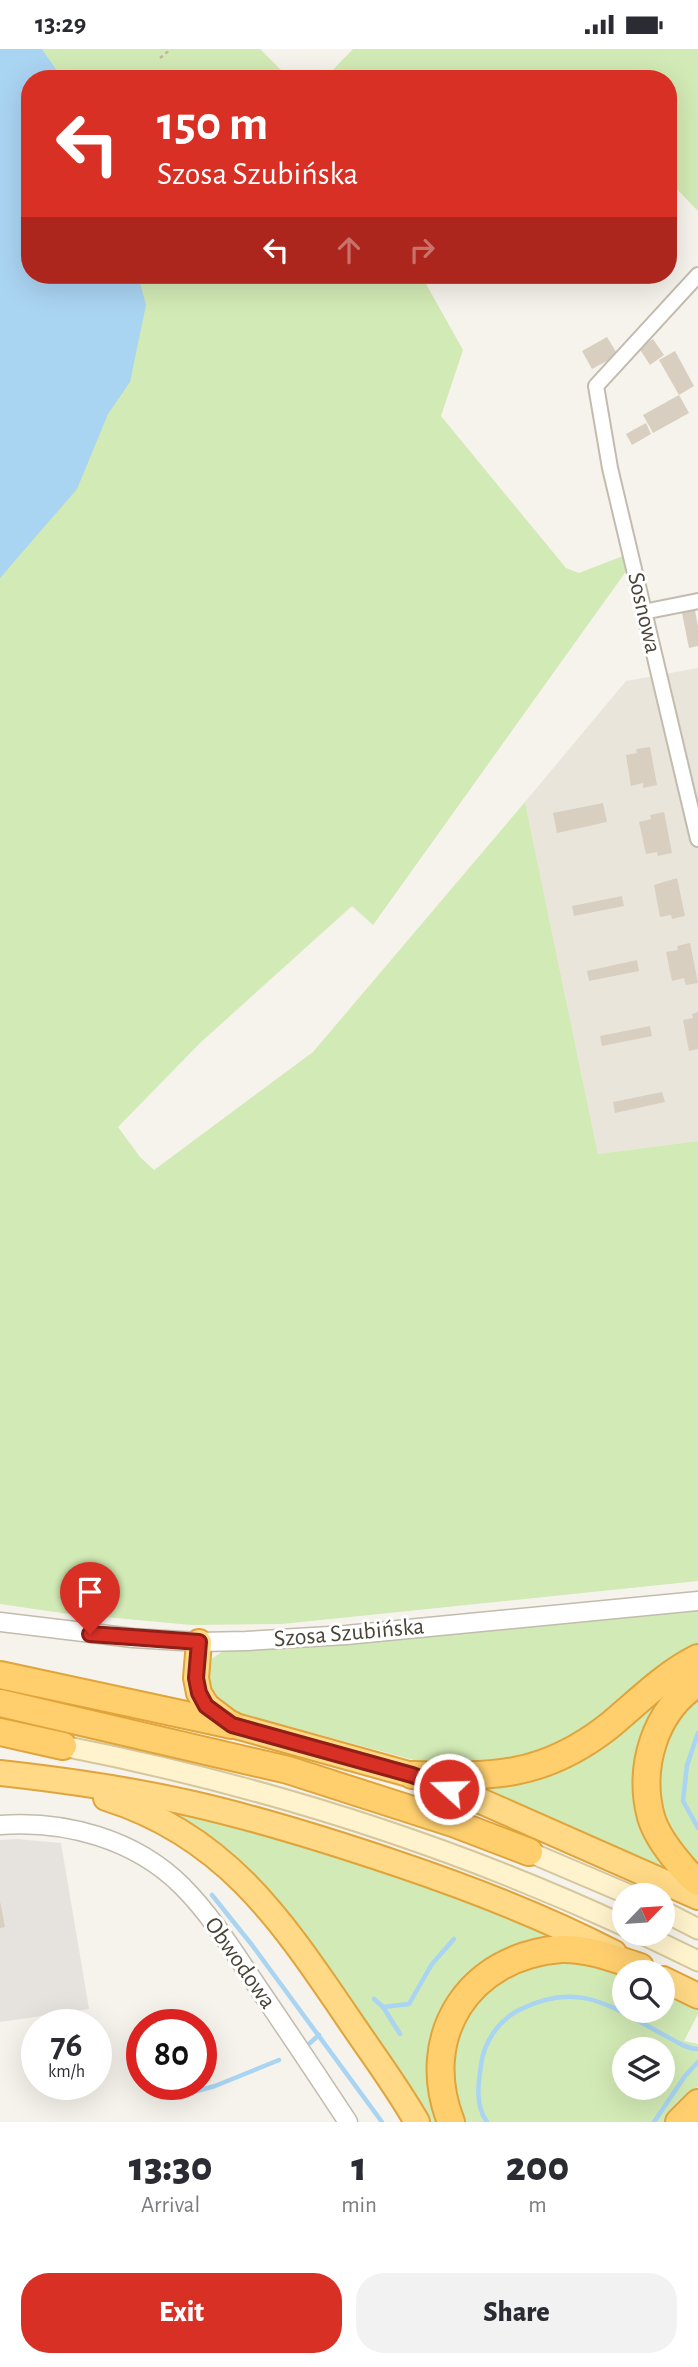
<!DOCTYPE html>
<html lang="en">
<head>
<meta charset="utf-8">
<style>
  body { margin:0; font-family:"Alegreya Sans",sans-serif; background:#f2f2f3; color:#2b2b33; height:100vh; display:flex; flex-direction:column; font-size:26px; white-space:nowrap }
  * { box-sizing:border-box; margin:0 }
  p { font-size:23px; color:#7c7c81 }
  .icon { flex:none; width:38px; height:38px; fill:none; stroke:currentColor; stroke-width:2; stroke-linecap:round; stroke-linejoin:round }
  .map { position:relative; height:2073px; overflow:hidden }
  .details { display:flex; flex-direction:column; background:#fff; flex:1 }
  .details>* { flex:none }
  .guide { position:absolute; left:21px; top:21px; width:656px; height:214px; border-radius:28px; box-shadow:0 7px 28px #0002; background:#d93025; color:#fff; overflow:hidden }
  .needle { width:46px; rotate:65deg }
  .controls { position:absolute; left:612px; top:1834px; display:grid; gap:14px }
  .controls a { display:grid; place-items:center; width:63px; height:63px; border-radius:50%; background:#fff; box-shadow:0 7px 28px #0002; font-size:35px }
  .speed { position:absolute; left:21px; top:1960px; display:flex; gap:14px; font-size:35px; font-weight:700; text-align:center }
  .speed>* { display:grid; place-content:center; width:91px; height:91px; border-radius:50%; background:#fff; box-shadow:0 7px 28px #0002; line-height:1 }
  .speed small { font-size:18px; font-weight:400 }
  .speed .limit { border:10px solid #d22; background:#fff; color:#111 }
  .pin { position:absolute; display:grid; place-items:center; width:60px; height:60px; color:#fff; margin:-72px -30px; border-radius:50% 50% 50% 0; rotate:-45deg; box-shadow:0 0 7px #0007 }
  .pin .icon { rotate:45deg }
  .me { position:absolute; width:77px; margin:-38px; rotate:290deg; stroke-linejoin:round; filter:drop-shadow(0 0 5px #0008) }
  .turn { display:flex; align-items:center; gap:24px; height:147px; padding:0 21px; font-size:32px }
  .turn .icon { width:91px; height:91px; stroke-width:2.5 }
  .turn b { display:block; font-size:49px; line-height:60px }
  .lanes { display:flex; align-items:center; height:66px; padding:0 21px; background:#0003; justify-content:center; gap:35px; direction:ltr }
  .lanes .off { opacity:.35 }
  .eta { display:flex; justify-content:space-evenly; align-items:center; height:119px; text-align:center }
  .eta b { font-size:42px; font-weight:800; line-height:49px }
  .button { display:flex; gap:14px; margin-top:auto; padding:14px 21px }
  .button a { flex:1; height:80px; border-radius:28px; background:#d93025; color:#fff; font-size:28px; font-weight:800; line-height:80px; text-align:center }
  .button a+a { background:#f2f2f3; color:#2b2b33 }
  .status { display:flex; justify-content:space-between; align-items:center; height:49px; padding:0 35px; background:#fff; direction:ltr }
  .status svg { height:19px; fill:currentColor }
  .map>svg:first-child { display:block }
</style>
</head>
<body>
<div class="status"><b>13:29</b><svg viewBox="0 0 49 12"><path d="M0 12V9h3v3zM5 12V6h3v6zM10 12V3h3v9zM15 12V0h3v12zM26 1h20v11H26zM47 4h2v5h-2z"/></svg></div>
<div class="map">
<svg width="698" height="2073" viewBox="0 0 698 2073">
  <rect width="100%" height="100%" fill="#f6f3ec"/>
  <polygon fill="#eae5da" points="698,619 698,1092 598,1105 525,753 626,632"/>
  <polygon fill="#e6e2dd" points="16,1790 61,1794 89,1960 0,1973 0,1791"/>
  <g fill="#d2eab5" fill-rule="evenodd">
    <polygon points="42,0 260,0 290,30 63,30"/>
    <polygon points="353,0 698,0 698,162 669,132 668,30 324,30"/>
    <polygon points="138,226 421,226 463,301 441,367 566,519 579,524 623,507 627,521 373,876 352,857 200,994 118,1078 140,1108 154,1121 313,1003 525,753 598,1105 698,1092 698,1532 282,1575 191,1576 62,1564 0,1555 0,519"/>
    <polygon points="698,1560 698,1601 571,1692 513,1717 436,1717 235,1663 212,1647 206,1625 210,1611 226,1600"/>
    <polygon points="675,1630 640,1705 677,1826 468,1739 505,1736"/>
    <polygon points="698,1643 698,1822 660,1773 656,1707 690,1650"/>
    <polygon points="146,1755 213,1767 454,1844 564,1892 472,1926 441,2073 428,2073 283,1860"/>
    <path d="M571,1910L625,1923V1962H663V1942L698,1960V1965L684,1992L698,1995V2037L684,2056L668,2073H460L448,2007L481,1942L522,1916ZM625,2000H663V2039H625Z"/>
  </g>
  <polygon fill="#a9d4f2" points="0,0 42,0 63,30 30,30 30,226 138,226 146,256 130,333 108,365 77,440 0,529"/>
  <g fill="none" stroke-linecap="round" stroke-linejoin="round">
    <g stroke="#a9d4f2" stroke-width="4.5">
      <polyline points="698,1684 687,1716 683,1752 698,1779"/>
      <polyline points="212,1846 252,1896 382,2073"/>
      <polyline points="374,1950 383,1958 400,1985"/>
      <polyline points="383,1958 409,1955 432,1915 454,1890"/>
      <polyline points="310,1994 319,1986"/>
      <polyline points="175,2048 215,2037 279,2011"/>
      <path d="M487,2073C475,2056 478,2036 481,2016C484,1993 498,1972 519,1961C579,1931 610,1957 664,1986C674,1991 686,2000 698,2000"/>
      <polyline points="654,2073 685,2027 698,2013"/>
    </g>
  </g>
  <g fill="#d8cfc1">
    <polygon points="607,288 618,306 592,320 582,302"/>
    <polygon points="653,290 664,306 650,316 639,299"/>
    <polygon points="675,302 694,337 679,346 659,311"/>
    <polygon points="679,346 689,364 653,384 643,366"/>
    <polygon points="646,374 651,385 632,396 626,385"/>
    <polygon points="695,561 698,578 698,597 689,599 682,564"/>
    <polygon points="650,698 657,736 643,739 643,734 631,737 626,706 637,704 636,700"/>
    <polygon points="603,754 607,773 557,784 553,764"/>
    <polygon points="664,763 672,804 658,807 657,803 646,805 639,773 651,770 650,766"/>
    <polygon points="677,829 685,867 672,870 671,866 660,868 654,836"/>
    <polygon points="622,847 624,857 574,867 572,857"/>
    <polygon points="690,894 698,934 686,936 684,929 672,932 666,903 678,901 677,897"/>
    <polygon points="637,911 639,922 589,932 587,922"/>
    <polygon points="698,963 698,1000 689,1002 683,971 693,969 692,965"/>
    <polygon points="650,977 652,987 602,997 600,987"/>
    <polygon points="662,1043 665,1053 615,1064 613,1053"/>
    <polygon points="0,1852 5,1878 0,1879"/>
  </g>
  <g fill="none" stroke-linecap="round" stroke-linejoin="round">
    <g stroke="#c2bbae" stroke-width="18">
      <g id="minor">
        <polyline points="698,226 596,337 610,419 698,790"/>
        <polyline points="643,563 698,552"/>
      </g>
    </g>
    <g stroke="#c2bbae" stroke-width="21">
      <g id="tertiary">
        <polyline points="0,1573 133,1589 199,1593 246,1592 346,1586 698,1552"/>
        <path d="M0,1776C65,1771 135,1790 182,1837C212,1867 235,1905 259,1940C289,1984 319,2029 348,2073"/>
      </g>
    </g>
    <g stroke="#d6c79b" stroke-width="23">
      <g id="secondary">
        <path d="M63,1697C257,1735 446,1794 625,1877"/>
        <polyline points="529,1803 630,1846"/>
        <polyline points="663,1862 698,1880"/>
        <polyline points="642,1885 698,1912"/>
      </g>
    </g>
    <g stroke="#e0a43c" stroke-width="28">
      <g id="trunk">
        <polyline points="199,1593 196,1629 199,1644 207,1657 232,1676 412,1726 467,1746 698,1848"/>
        <path d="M0,1724C63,1731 127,1740 189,1754C260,1770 330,1792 398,1815C472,1840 545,1868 614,1904"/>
        <path d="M106,1749C224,1786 280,1869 346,1966C370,2002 396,2036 417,2073"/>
        <polyline points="663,1930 698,1947"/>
      </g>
    </g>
    <g stroke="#e0a43c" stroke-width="30">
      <g id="motorway">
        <polyline points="0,1626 232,1676"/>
        <path d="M698,1634C654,1662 638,1719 651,1768C656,1785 668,1801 679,1814C685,1821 690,1828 698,1833"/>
        <polyline points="0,1654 288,1721 453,1774 529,1803"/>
        <polyline points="0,1683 63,1697"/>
        <path d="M412,1726C492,1728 543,1729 609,1677C638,1653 664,1626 698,1609"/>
        <path d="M451,2073C417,1987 469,1907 561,1900C588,1899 615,1910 640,1918"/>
        <polyline points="679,2073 698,2054"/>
      </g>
    </g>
    <polyline stroke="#c4b79f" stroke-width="2.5" stroke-dasharray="3.5 3.5" stroke-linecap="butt" points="160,9 171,0"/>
    <use href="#minor" stroke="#fff" stroke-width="14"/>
    <use href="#tertiary" stroke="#fff" stroke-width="18"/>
    <use href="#secondary" stroke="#fff3cd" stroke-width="19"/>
    <use href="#trunk" stroke="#ffd985" stroke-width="24"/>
    <use href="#motorway" stroke="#ffcf6e" stroke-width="26"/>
  </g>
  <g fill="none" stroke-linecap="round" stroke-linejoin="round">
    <g stroke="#8d1f18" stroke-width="18">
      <polyline id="route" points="90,1585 199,1593 196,1629 199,1644 206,1657 232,1676 412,1726 449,1740"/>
    </g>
    <use href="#route" stroke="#d93025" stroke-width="12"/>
  </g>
  <g text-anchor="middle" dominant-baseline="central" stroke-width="6" stroke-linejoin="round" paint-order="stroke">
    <g font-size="24" fill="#4b4439" stroke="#fff">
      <text transform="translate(644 564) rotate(77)">Sosnowa</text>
      <text transform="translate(349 1584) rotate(-5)">Szosa Szubińska</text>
      <text transform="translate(240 1914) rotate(55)">Obwodowa</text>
    </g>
  </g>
</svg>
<div class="controls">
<a><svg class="needle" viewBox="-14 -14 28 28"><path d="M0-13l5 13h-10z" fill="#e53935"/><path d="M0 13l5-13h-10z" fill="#7c7c81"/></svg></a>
<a><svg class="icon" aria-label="search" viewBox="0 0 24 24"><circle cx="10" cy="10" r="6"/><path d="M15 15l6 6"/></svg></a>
<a><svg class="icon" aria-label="layers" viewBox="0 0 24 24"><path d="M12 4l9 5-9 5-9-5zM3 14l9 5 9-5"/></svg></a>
</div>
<div class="speed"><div>76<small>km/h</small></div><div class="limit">80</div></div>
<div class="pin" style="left:90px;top:1585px;background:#d93025"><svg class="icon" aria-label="arrive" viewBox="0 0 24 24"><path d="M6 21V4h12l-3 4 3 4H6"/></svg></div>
<svg class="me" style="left:449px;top:1740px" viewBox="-20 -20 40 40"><circle r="17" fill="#d93025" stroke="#fff" stroke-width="3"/><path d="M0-11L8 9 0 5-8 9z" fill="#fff"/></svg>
<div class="guide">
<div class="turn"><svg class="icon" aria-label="left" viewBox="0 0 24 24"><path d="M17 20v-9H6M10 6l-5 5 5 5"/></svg><div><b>150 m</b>Szosa Szubińska</div></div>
<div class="lanes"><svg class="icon" aria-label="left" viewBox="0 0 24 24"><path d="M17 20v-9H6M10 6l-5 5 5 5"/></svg><svg class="icon off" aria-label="ahead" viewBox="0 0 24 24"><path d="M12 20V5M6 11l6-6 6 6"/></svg><svg class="icon off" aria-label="right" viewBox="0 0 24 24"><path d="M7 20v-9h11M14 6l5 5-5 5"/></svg></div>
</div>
</div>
<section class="details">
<div class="eta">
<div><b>13:30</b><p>Arrival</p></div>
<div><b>1</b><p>min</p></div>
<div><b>200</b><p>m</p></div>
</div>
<div class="button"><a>Exit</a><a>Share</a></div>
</section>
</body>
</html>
